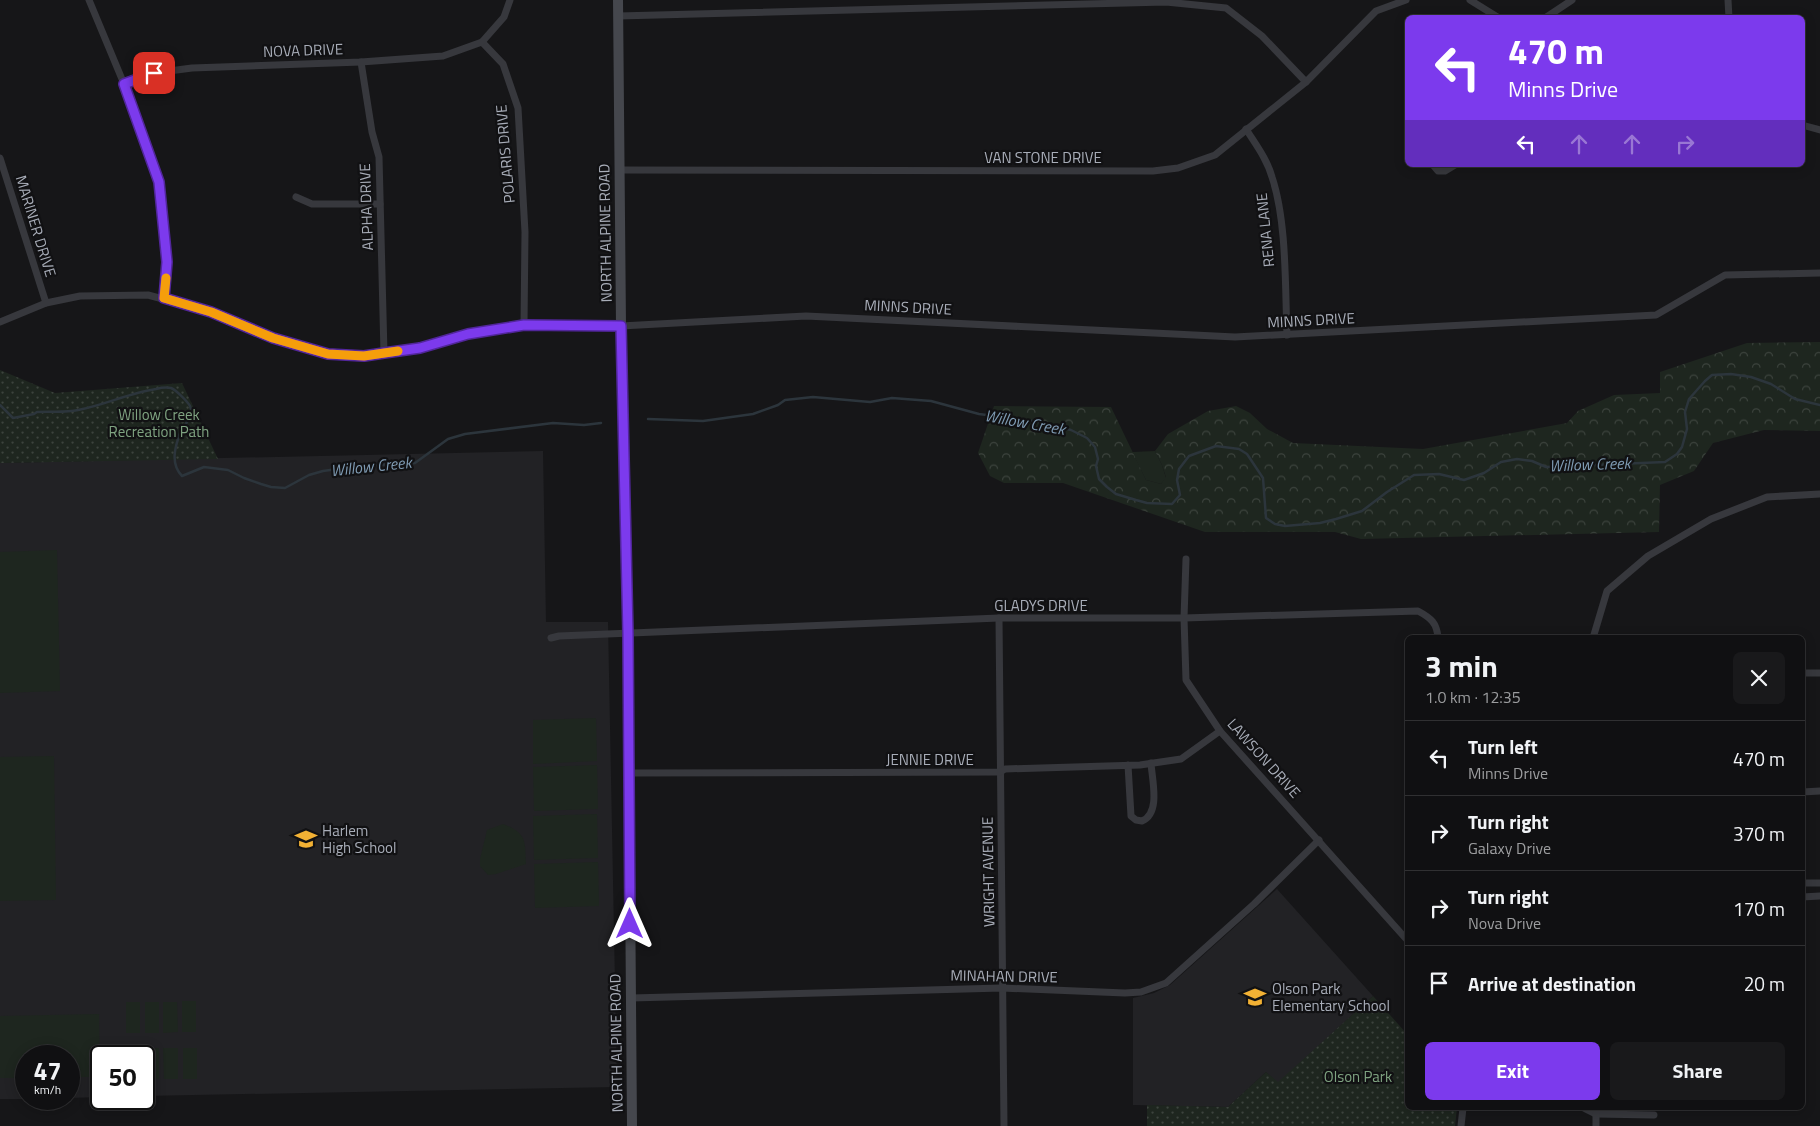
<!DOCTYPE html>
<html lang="en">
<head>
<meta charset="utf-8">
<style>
  body { margin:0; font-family:"Titillium Web",sans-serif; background:#19191b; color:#f1f3f6; height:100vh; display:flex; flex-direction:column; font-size:19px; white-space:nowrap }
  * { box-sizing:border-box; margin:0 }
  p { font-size:16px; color:#9c9d9f }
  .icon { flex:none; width:28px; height:28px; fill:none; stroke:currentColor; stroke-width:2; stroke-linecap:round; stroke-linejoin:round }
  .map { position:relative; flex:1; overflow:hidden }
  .sheet { position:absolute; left:1405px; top:635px; width:400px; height:475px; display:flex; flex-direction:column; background:#101012; border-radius:8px; box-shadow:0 2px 12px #0003,0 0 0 1px #303032 }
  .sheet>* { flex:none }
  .hud { position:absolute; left:1405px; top:15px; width:400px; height:152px; border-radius:8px; box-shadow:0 2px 12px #0003,0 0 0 1px #303032; background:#7c3aed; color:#fff; overflow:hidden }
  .speed { position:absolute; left:15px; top:1045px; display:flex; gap:10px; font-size:25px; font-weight:700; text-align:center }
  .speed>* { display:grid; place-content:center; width:65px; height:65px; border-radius:50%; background:#101012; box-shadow:0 2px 12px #0003,0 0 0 1px #303032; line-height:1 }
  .speed small { font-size:12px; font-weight:400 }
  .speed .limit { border:2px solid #111; border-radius:8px; background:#fff; color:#111 }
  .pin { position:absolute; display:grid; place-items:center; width:42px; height:42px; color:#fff; margin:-21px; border-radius:10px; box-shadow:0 2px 8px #0006 }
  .me { position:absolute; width:55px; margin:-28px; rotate:0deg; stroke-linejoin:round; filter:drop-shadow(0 0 4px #0008) }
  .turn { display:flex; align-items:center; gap:18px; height:105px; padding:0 20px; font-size:22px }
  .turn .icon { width:65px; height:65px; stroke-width:2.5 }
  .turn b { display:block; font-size:35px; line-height:42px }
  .lanes { display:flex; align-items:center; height:48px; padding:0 20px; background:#0003; justify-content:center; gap:25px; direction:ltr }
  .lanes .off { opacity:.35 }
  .round { display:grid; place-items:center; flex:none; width:52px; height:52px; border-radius:8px; background:#19191b }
  .head { display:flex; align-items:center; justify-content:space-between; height:85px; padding:0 20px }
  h1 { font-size:30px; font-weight:700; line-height:38px }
  .action { display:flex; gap:10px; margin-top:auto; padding:10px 20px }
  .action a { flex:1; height:58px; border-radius:8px; background:#7c3aed; color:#fff; font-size:20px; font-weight:700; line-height:58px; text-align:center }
  .action a+a { background:#19191b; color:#f1f3f6 }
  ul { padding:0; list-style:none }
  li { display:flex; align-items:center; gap:15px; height:75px; padding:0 20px; border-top:1px solid #303032 }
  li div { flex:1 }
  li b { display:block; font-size:19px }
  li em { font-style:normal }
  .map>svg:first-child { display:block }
</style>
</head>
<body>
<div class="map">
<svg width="1820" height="1126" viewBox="0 0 1820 1126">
  <defs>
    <pattern id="forest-crowns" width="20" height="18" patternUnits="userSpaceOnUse" patternTransform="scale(1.25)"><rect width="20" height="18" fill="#1e261f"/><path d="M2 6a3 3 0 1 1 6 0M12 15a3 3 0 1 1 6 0" fill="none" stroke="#3c433d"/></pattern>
    <pattern id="park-dots" width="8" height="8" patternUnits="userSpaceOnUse" patternTransform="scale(1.25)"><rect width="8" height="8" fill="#1e261f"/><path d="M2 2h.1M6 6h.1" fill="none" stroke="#3c433d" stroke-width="1.8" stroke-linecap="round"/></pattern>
  </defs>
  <rect width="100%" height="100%" fill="#161618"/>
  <g fill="#222225">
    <polygon points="543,451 546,622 608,622 617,1087 144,1096 144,1056 101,1056 101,1097 69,1098 69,1056 26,1056 27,1099 0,1099 0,463"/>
    <polygon points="1277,889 1373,996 1278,1083 1266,1072 1228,1107 1133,1105 1133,998 1154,993 1170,985"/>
  </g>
  <g fill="#1e261f">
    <polygon points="1155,451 1162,465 1166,478 1161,484 1146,480 1132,452"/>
    <polygon points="57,550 60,691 0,693 0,552"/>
    <polygon points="596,718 597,761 533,764 533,720"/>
    <polygon points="54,756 56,900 0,901 0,757"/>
    <polygon points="597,765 598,809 534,811 533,767"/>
    <polygon points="597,814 598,858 534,860 533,816"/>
    <path d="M503,824C527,833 525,841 526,864L496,874L488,875L480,866V859L487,830Z"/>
    <polygon points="598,862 599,906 535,908 534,864"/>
    <rect x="182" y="1001" width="14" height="31"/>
    <rect x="126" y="1002" width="14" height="31"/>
    <rect x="145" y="1002" width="14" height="31"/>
    <polygon points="163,1002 177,1002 178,1032 163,1033"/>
    <polygon points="99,1014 100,1077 69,1077 69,1056 26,1056 26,1078 0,1078 0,1016"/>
    <polygon points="159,1048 159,1079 145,1079 145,1049"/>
    <polygon points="163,1048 178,1048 178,1079 164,1079"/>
    <rect x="183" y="1048" width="14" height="31"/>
    <rect x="127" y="1049" width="14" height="7"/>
  </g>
  <polygon fill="url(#forest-crowns)" points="1820,342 1820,431 1764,430 1713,443 1694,471 1660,485 1659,532 1361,539 1335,532 1205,532 1063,483 1004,483 990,476 978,453 994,406 1111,407 1146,480 1161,484 1166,477 1162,465 1155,451 1168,434 1208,411 1236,406 1250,413 1267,429 1293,443 1423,449 1567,423 1578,411 1614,395 1660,393 1660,372 1747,343"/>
  <g fill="url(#park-dots)">
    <polygon points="0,370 55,393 182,383 218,459 0,463"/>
    <polygon points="1373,996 1407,1034 1408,1108 1457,1108 1455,1126 1147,1126 1147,1105 1228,1107 1266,1072 1278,1082"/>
  </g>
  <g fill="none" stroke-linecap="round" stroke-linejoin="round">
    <g stroke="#2c353c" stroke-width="2.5">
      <path d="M0,405L13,418L34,414L37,412C50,411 65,413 78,410C105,405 129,393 156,389C160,388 166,387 171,388C176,390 187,401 190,406C195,418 183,424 180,433C175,447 170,464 182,476L204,467L228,470L244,478L261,484L271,487L285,488L309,475L323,471L359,466L415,463L448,439L465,434L553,423L584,425L601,423"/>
      <polyline points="648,419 703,421 753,414 778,405 785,400 813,397 870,402 892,398 931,401 979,414 1040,422 1071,430 1087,438 1095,447 1098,459 1096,466 1099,479 1107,487 1116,494 1136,500 1147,503 1172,504 1180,495 1177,480 1179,469 1189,456 1216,446 1239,449 1247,454 1263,478 1266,518 1275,524 1285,526 1320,523 1336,519 1362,511 1387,492 1414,475 1439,474 1464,480 1484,473 1501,462 1517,459 1532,461 1546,467 1665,462 1677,454 1682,447 1687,429 1685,412 1689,399 1705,381 1712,375 1731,374 1751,377 1771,384 1795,399 1820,405"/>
    </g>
    <g stroke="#37383d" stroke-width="7">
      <polyline points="89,0 124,84 159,182 167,262 164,298"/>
      <polyline points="1470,0 1499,18"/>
      <polyline points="1728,0 1729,18"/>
      <polyline points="618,16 1166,2 1226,8 1262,36 1306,82"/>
      <polyline points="1545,18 1572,0"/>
      <polyline points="482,42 503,64 518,108 525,232 524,325"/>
      <polyline points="361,62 372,132 379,157 384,353"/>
      <polyline points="124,84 154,73 192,68 361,62 443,56 482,42 504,17 510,0"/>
      <polyline points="1802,125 1820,130"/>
      <path d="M1246,129C1256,145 1267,159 1272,177C1287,222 1285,287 1287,335"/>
      <polyline points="0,158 46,303"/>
      <polyline points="1433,165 1438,171 1445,171 1455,165"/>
      <polyline points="620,170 1153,171 1178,168 1215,155 1306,82 1376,11 1406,0"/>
      <polyline points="296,197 312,204 380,204"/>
      <polyline points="0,322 46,303 80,296 148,295 211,312 273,338 328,354 364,356 384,353 420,348 468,334 524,325 621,326 806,316 1235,337 1656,315 1725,275 1820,273"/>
      <polyline points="1186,559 1184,618 1186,680 1220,731 1408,941"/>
      <polyline points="999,618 1004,1126"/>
      <path d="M551,638L559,636L999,618H1184L1418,611C1431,618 1437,623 1438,638"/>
      <polyline points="1593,638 1607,591 1648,556 1711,519 1767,497 1820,494"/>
      <polyline points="1802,673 1820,673"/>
      <path d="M1128,765L1131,816L1136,820L1142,821C1161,813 1152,780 1151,763"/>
      <polyline points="629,773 1000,772 1005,769 1140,765 1181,759 1220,731"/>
      <polyline points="1802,792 1820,791"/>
      <polyline points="1802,883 1820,883"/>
      <polyline points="1802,897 1820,896"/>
      <polyline points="631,998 1002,988 1125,993 1141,992 1166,983 1254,904 1319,840"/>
      <polyline points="1584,1108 1596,1114 1654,1115"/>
      <polyline points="1596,1114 1596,1126"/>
      <polyline points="1461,1126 1463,1108"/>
    </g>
    <polyline stroke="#45474d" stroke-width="10" points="618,0 621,326 628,634 632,1126"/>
  </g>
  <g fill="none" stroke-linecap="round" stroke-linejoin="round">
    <g stroke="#51269a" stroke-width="12">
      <polyline id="route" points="154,73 124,84 159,182 167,262 164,298 211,312 273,338 328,354 364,356 384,353 420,348 468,334 524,325 621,326 628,634 630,924"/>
    </g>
    <use href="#route" stroke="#7c3aed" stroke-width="9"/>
    <polyline stroke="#f59e0b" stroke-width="9" points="166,278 164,298 211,312 273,338 328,354 364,356 398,351"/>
  </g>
  <defs>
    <g id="school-bare" transform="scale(1.725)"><path d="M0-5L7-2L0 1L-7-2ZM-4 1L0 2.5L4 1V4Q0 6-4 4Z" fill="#f2b134" stroke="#111113" stroke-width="2.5" paint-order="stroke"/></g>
  </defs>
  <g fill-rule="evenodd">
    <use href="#school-bare" x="306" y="839"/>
    <use href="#school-bare" x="1255" y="997"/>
  </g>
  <g text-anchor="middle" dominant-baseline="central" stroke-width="4.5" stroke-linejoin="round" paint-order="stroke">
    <g font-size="15" fill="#a8adb8" stroke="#111113">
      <text transform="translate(303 50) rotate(-2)">NOVA DRIVE</text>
      <text transform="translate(505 154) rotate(-95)">POLARIS DRIVE</text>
      <text x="1043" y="157">VAN STONE DRIVE</text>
      <text transform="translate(366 207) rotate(-92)">ALPHA DRIVE</text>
      <text transform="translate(36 226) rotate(73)">MARINER DRIVE</text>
      <text transform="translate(1265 230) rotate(-96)">RENA LANE</text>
      <text transform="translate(605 233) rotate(-91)">NORTH ALPINE ROAD</text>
      <text transform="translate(908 307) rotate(3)">MINNS DRIVE</text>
      <text transform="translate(1311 320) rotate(-3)">MINNS DRIVE</text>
      <text x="1041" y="605">GLADYS DRIVE</text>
      <text transform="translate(1264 758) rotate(48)">LAWSON DRIVE</text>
      <text x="930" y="759">JENNIE DRIVE</text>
      <text transform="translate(988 872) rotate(-91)">WRIGHT AVENUE</text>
      <text transform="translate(1004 976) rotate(1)">MINAHAN DRIVE</text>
      <text transform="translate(616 1043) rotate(-91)">NORTH ALPINE ROAD</text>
    </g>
    <g font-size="15" fill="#7fa381" stroke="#111113">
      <text x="159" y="414">Willow Creek<tspan x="159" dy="17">Recreation Path</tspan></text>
      <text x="1358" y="1076">Olson Park</text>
    </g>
    <g font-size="15" fill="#a8adb8" stroke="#111113" text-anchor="start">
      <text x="322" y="830">Harlem<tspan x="322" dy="17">High School</tspan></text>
      <text x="1272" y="988">Olson Park<tspan x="1272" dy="17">Elementary School</tspan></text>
    </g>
    <g font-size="16" font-style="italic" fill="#7f9bb3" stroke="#111113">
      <text transform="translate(1025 422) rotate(10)">Willow Creek</text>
      <text transform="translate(1590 464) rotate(-2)">Willow Creek</text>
      <text transform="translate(371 466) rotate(-6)">Willow Creek</text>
    </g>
  </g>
</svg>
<div class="speed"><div>47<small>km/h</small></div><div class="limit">50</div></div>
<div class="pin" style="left:154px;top:73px;background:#d93025"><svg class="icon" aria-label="arrive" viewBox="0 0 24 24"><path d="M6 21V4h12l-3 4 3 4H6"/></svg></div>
<svg class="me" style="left:630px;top:924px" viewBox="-20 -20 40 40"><path d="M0-17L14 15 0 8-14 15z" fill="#7c3aed" stroke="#fff" stroke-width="4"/></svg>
<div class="hud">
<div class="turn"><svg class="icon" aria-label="left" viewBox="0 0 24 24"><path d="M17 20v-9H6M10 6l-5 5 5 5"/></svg><div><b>470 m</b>Minns Drive</div></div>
<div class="lanes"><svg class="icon" aria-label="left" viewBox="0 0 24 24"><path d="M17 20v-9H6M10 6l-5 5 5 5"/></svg><svg class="icon off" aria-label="ahead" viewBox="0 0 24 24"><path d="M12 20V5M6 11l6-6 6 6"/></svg><svg class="icon off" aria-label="ahead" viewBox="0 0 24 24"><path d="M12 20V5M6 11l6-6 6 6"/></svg><svg class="icon off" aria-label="right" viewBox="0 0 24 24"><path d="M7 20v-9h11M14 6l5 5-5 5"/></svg></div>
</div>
<section class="sheet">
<div class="head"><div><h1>3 min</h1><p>1.0 km · 12:35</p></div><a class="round"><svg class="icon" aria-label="close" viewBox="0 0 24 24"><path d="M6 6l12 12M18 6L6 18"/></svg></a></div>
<ul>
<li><svg class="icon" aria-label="left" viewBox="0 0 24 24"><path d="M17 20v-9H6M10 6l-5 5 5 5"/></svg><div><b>Turn left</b><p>Minns Drive</p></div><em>470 m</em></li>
<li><svg class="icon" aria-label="right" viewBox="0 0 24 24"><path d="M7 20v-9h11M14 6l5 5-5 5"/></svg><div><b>Turn right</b><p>Galaxy Drive</p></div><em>370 m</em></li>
<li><svg class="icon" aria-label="right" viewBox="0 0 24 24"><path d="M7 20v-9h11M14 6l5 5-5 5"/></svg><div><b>Turn right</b><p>Nova Drive</p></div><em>170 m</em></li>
<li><svg class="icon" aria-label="arrive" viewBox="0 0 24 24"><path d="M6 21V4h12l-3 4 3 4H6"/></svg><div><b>Arrive at destination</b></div><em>20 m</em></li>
</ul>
<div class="action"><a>Exit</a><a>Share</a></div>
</section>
</div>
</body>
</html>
